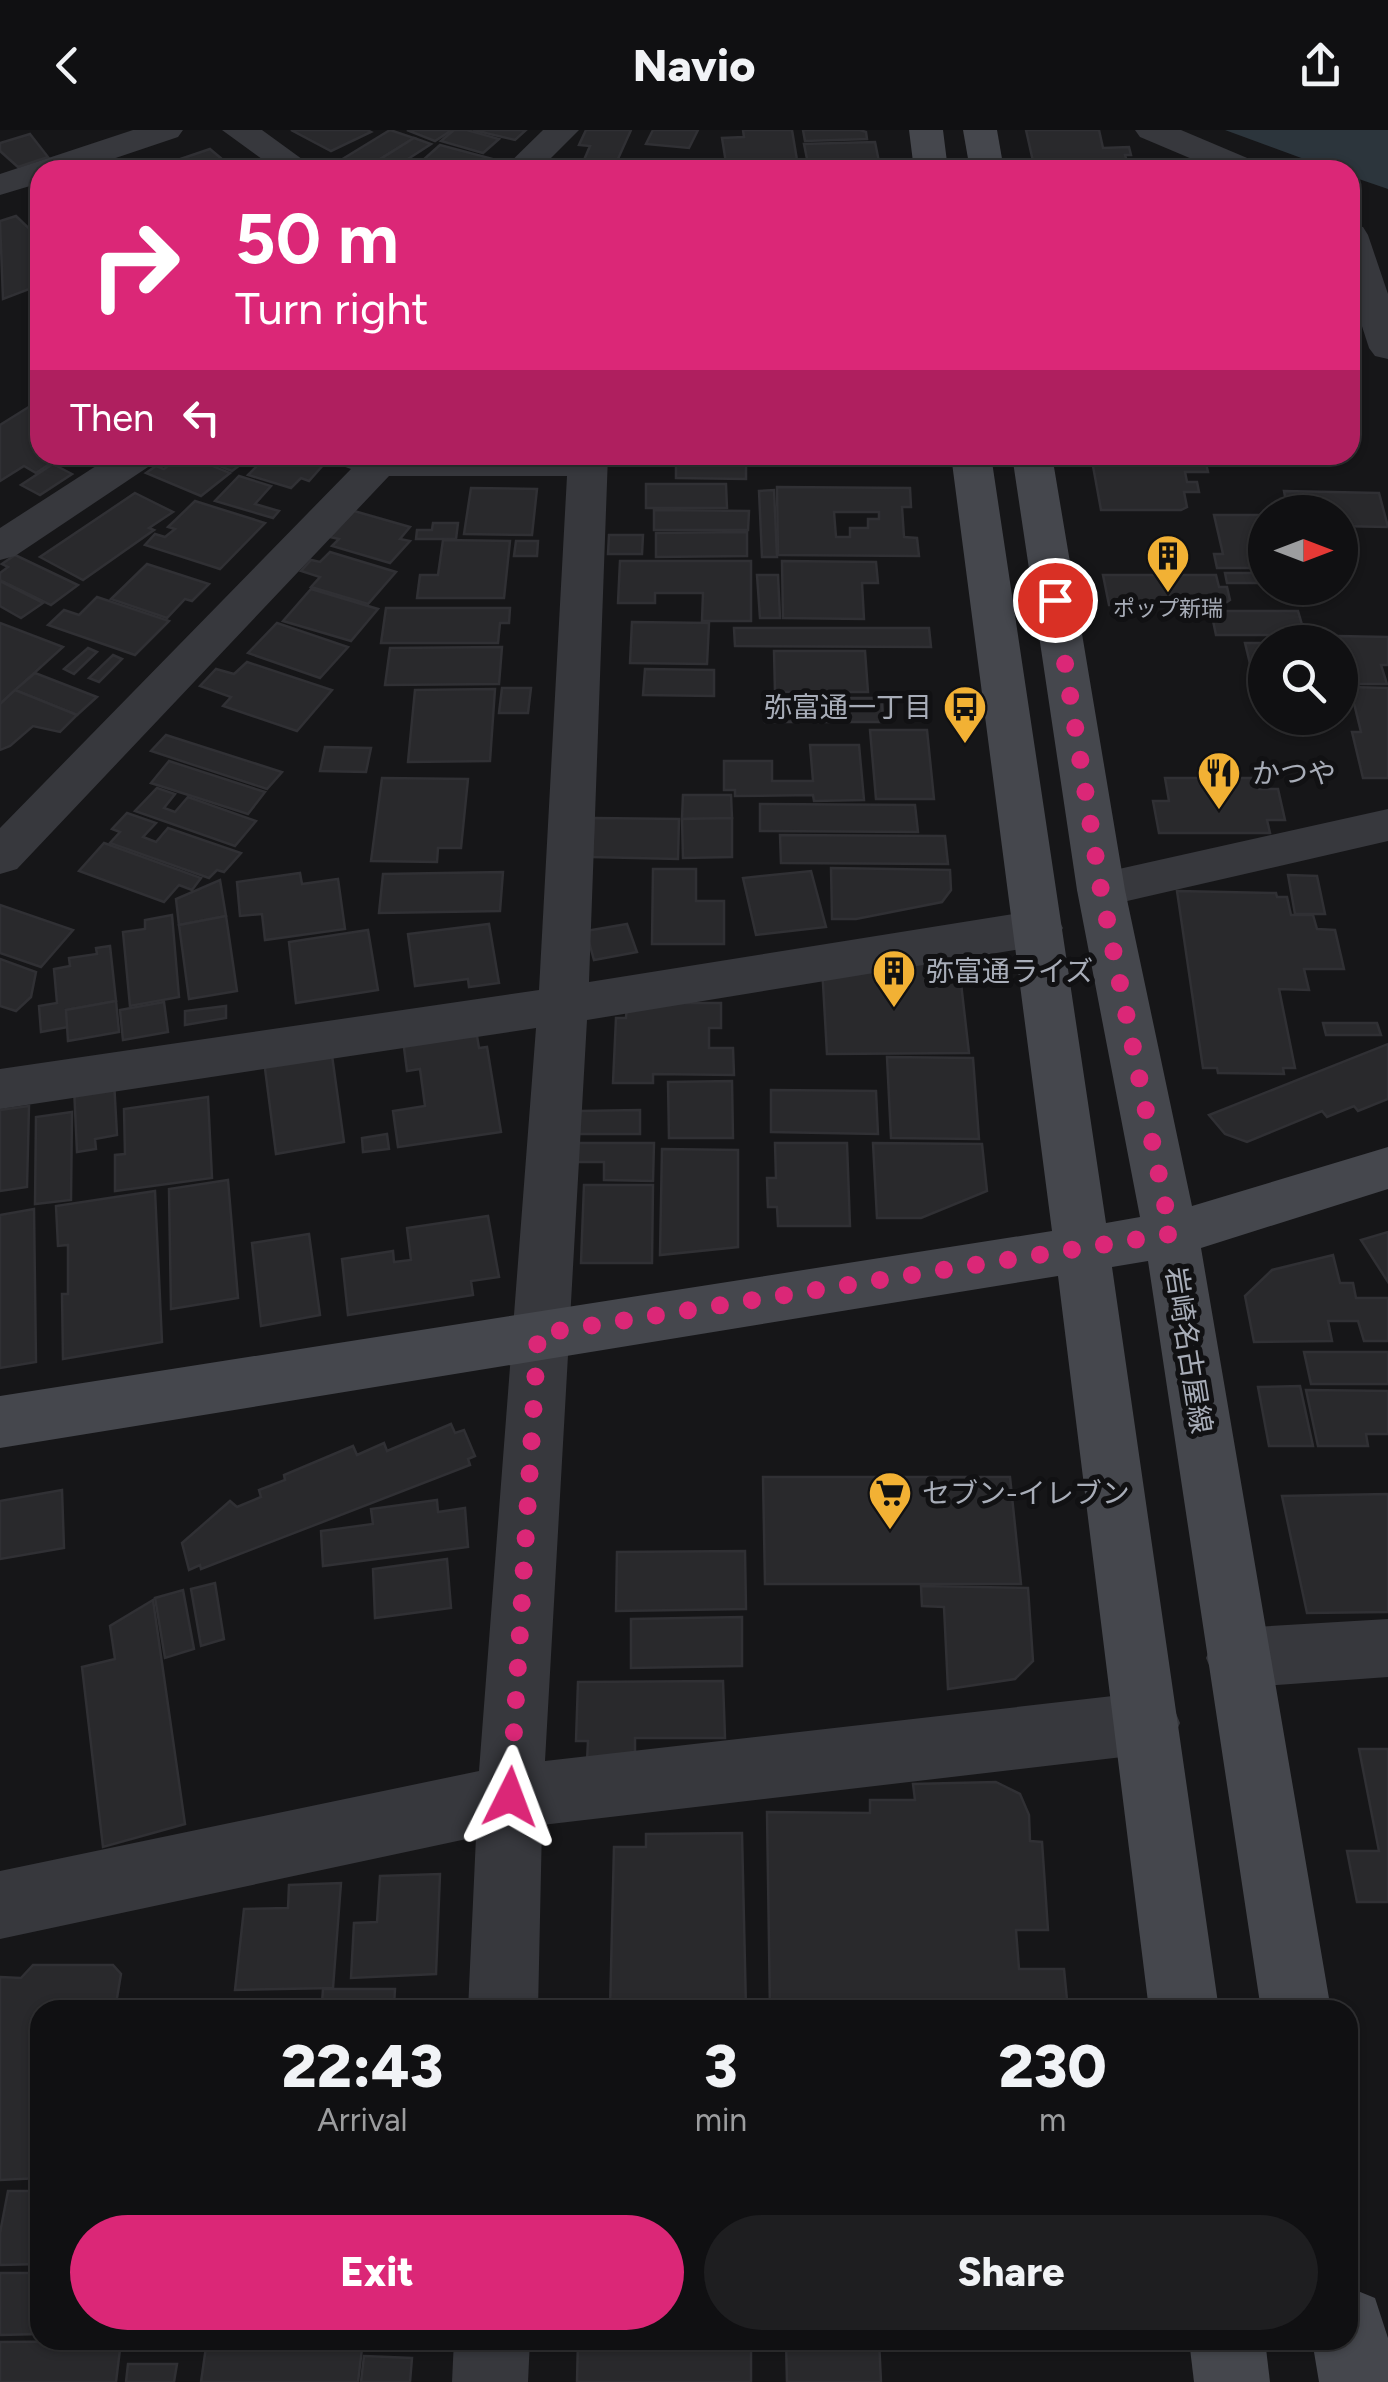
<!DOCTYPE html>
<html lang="en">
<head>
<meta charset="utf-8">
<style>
  body { margin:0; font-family:Figtree,"Noto Sans JP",sans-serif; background:#1e1e20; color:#f1f3f6; height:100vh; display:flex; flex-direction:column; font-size:38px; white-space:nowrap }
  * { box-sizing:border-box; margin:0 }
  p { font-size:32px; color:#9c9d9f }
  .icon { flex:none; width:55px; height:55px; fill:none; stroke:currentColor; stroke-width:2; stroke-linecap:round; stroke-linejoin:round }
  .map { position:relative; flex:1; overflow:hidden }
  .side { position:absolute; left:30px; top:1870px; width:1328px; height:350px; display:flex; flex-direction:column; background:#101012; border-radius:30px; box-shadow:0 2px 8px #0004,0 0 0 2px #303032 }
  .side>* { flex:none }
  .hud { position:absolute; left:30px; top:30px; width:1330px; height:305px; border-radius:30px; box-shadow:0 2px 8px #0004,0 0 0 2px #303032; background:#db2777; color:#fff; overflow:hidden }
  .needle { width:65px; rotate:90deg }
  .buttons { position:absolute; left:1248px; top:365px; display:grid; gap:20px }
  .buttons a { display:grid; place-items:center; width:110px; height:110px; border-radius:50%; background:#101012; box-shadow:0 2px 8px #0004,0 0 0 2px #303032; font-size:50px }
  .pin { position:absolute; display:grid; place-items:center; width:85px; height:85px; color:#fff; margin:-42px; border:5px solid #fff; border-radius:50%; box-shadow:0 2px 10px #0007 }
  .me { position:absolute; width:110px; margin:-55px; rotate:3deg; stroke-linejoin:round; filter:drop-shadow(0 0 8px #0008) }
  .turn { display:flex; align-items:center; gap:35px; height:210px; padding:0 40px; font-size:45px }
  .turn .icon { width:130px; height:130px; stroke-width:2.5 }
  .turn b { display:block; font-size:70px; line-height:85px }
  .then { display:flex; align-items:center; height:95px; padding:0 40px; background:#0003; gap:20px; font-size:38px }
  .eta { display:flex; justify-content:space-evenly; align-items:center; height:170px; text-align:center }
  .eta b { font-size:60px; font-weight:800; line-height:70px }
  .button { display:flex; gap:20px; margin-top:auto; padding:20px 40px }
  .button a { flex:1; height:115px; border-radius:60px; background:#db2777; color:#fff; font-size:40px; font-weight:800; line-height:115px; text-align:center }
  .button a+a { background:#1e1e20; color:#f1f3f6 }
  header { display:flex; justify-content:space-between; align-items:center; height:130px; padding:0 40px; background:#101012; font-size:45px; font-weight:800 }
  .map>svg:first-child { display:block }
</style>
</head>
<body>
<header><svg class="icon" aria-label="back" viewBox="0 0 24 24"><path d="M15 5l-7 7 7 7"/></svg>Navio<svg class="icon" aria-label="share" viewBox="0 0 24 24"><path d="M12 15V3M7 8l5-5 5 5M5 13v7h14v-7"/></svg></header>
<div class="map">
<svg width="1388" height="2252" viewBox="0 0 1388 2252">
  <rect width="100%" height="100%" fill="#161618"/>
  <polygon fill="#2c353c" points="1225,0 1388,0 1388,59 1350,46 1350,40 1334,40"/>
  <g fill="#29292c" stroke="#303034" stroke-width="2.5" fill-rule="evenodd">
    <polygon points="291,0 367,0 371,2 331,21"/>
    <polygon points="390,0 414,8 362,40 336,33"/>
    <polygon points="407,0 452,0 435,11"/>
    <polygon points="454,0 467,0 499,9 483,23 441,11"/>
    <polygon points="473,0 526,0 515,10"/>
    <polygon points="586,0 631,0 613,40 581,37 590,16 579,15"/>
    <polygon points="653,0 698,0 689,18 646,14"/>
    <polygon points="743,0 792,0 797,30 726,33 722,8 744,7"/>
    <polygon points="803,0 860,0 866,2 867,9 805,11"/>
    <polygon points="1026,0 1099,0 1103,18 1129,17 1131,25 1125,25 1128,35 1110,35 1111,40 1035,40"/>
    <polygon points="30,4 48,27 18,37 0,21 0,13"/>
    <polygon points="414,8 431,14 391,40 363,40"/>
    <polygon points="875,12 879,32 866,37 809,39 804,14"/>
    <polygon points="440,15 493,29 481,40 463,40 423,30"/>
    <polygon points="210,19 235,40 148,40"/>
    <polygon points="16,86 40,109 40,155 3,169 0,91"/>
    <polygon points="40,270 38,326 51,333 36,343 24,336 0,351 0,295"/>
    <polygon points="182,325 186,325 230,343 201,366 146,343 156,336 164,339"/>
    <polygon points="192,325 253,325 232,341"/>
    <polygon points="268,325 318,325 315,332 324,334 309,351 301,348 291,358 248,345"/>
    <polygon points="676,325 746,325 746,349 676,348"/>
    <polygon points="1091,325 1204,325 1208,342 1185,342 1187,352 1197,352 1199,362 1184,362 1187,377 1181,380 1101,380"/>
    <polygon points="53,334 72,344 40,365 21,355"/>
    <polygon points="239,346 271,356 255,374 279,381 273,388 215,371"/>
    <polygon points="646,354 726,354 727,378 646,378"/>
    <path d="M777,357L910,358L911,377H902L904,407L917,408L919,426L778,425ZM834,382H879V389H868V398H850V407H836Z"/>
    <polygon points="471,358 537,359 532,405 464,404"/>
    <polygon points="774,360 777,427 762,427 759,361"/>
    <polygon points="1284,361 1379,363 1388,397 1340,396 1340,382 1288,382"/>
    <polygon points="135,363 173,382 149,398 154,400 83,450 40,427"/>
    <polygon points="195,371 265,393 220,439 145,415 155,404 165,407 175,399 168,397"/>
    <polygon points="654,380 749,381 748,400 654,400"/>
    <polygon points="354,381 410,397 400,409 410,411 390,433 332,416 339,409 330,407"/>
    <polygon points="1214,385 1265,385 1265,438 1217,438 1214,424 1223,424"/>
    <polygon points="433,393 458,393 456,409 416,409 417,400 432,400"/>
    <polygon points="747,402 747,426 656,427 656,403"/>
    <polygon points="609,405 643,405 642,424 608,424"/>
    <polygon points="443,410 510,411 504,468 417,468 420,445 438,445"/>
    <polygon points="516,411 538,411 537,426 514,426"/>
    <polygon points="330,422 396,442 368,474 311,457 320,447 301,441 311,430 320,432"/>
    <polygon points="15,425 78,455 51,475 0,450 0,443 8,437 2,434"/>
    <polygon points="620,431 751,431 751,491 702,491 703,463 655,463 655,473 618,473"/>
    <polygon points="782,431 876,432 878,453 862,453 864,489 783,488"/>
    <polygon points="147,434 209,454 192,471 185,469 167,488 111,469"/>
    <polygon points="1225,443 1260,443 1262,453 1227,453"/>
    <polygon points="757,445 778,445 780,488 760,488"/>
    <polygon points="1103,445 1216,445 1219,457 1227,457 1230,470 1221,476 1109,475"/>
    <polygon points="0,451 43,473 21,488 0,476"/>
    <polygon points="311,459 378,479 351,511 283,491"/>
    <polygon points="97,467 169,491 135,525 48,495 64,480 79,485"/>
    <polygon points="386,478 510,478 509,493 500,493 498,513 381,513"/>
    <polygon points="1211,481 1298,481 1305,505 1216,505"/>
    <polygon points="632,492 709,493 707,534 630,533"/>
    <polygon points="0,493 63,517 0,574"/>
    <polygon points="277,493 348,517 320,548 248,523"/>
    <polygon points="734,498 929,498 931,517 735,516"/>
    <polygon points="1338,506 1388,507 1388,535 1381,535 1387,554 1350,554"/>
    <polygon points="1245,513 1265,513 1265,550 1254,550"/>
    <polygon points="502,517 499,554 385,555 390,518"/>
    <polygon points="88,518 97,522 74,544 64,539"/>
    <polygon points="774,521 865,521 868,562 775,562"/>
    <polygon points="113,525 122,529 99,552 89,548"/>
    <polygon points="247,532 332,560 297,601 223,576 231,567 200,556 216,539 234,544"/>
    <polygon points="645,539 714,540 714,566 643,565"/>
    <polygon points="35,543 97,567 77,585 15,560"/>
    <polygon points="1350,557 1388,558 1388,648 1363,648 1352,602 1361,602"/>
    <polygon points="502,558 531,558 528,583 499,583"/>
    <polygon points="495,559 490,631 408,632 415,560"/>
    <polygon points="15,560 77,585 60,602 33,596 10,616 0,620 0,574"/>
    <polygon points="764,568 882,568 883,592 765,592"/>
    <polygon points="870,600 927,600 934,669 876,669"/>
    <polygon points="166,605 282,642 267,659 151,621"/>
    <polygon points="810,615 859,615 864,670 814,671 813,665 735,666 735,660 724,660 724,631 772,631 772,651 813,651"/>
    <polygon points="325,617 371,618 366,642 320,641"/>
    <polygon points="169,631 265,662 248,684 151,653"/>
    <polygon points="382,648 468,649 461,718 438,718 437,732 371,731"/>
    <polygon points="1165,648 1257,648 1259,659 1278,659 1285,690 1267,690 1270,703 1159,703 1153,671 1169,671"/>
    <polygon points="157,658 175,664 164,678 175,682 188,667 256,691 235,716 135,681"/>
    <polygon points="683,665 731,665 732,688 682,689"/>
    <polygon points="760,674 915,675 918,702 760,701"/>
    <polygon points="127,683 156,693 143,707 156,712 168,698 241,723 224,742 217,740 209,748 110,713 120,702 112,699"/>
    <polygon points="594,688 679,689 678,729 592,727"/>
    <polygon points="732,688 732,727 683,728 682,689"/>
    <polygon points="780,705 945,706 948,734 781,733"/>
    <polygon points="104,713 201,748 192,760 179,755 164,772 79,741"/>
    <polygon points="831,738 950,740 951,760 942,772 856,789 832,789"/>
    <polygon points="653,739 696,739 696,771 724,771 724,814 652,814"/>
    <polygon points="811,741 826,797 756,805 743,748"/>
    <polygon points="503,742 500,781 379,783 383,744"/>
    <polygon points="300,743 302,754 338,749 345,799 265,810 262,784 240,786 237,752"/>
    <polygon points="1288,745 1317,746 1325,784 1295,784"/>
    <polygon points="220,750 226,786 179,795 176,769"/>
    <polygon points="1177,761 1276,763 1277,767 1287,767 1291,785 1313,785 1317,799 1335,800 1344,839 1304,839 1309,860 1279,859 1295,938 1283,938 1284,944 1218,943 1217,938 1203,938"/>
    <polygon points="0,775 73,800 41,837 0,823"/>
    <polygon points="172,785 179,867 130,876 123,802 145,799 145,790"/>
    <polygon points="226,786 237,861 189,869 179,795"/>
    <polygon points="489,794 499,853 469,857 468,849 415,856 408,804"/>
    <polygon points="627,794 637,822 594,830 586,801"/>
    <polygon points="368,800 378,860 296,873 289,812"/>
    <polygon points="110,816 116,871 66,880 68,897 41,902 39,876 57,873 54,839 70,836 69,828 97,824 96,818"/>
    <polygon points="958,827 969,923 827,924 822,836"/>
    <polygon points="0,829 36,842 31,867 16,881 0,876"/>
    <polygon points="116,871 119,902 68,911 66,880"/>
    <polygon points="164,872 168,902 123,910 120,880"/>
    <polygon points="627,873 721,873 721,898 709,898 709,918 733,918 734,945 653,944 653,953 613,953 616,888 626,888"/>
    <polygon points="226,876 226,888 185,895 185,881"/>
    <polygon points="1323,893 1377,893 1381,905 1326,905"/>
    <polygon points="477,906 479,918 487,917 501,1002 398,1017 393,981 425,976 420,939 407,941 403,910"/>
    <polygon points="330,911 344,1012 276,1024 263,923"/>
    <polygon points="1388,914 1388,969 1358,981 1354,976 1327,987 1322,981 1247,1012 1225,1004 1209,985"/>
    <polygon points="887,927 973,928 979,1009 891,1008"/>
    <polygon points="114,951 117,1005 95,1009 96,1019 77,1022 74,957"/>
    <polygon points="732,951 733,1008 669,1008 668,952"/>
    <polygon points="771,960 876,961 878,1004 771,1002"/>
    <polygon points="208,967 212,1048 115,1061 115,1025 125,1024 124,979"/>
    <polygon points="29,976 27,1057 0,1061 0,980"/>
    <polygon points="640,980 640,1004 579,1004 580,981"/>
    <polygon points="72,982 71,1070 35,1074 36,987"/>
    <polygon points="387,1004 389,1019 363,1022 362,1008"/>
    <polygon points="577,1013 654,1013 653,1051 604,1050 604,1032 576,1032"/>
    <polygon points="775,1013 847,1013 850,1096 778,1096 777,1077 768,1077 767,1048 776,1048"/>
    <polygon points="873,1013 982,1014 987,1061 921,1088 877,1088"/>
    <polygon points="662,1019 738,1020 738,1117 660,1125"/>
    <polygon points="228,1050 238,1168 171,1179 169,1059"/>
    <polygon points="584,1055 653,1055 652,1133 581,1133"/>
    <polygon points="155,1061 162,1212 63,1229 62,1164 68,1164 68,1115 58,1116 56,1076"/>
    <polygon points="34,1079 36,1232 0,1238 0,1085"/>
    <polygon points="488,1086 499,1147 471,1151 473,1165 348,1185 342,1129 393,1121 394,1132 411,1130 407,1098"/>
    <polygon points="1388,1102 1388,1152 1361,1110"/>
    <polygon points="309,1104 320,1185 261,1196 252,1113"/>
    <polygon points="1333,1125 1340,1153 1353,1153 1356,1168 1388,1168 1388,1211 1364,1211 1358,1191 1328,1191 1332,1211 1254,1212 1245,1166 1272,1140"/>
    <polygon points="1304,1222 1388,1222 1388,1254 1311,1254"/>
    <polygon points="1300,1256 1313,1316 1269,1316 1258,1257"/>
    <polygon points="1306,1260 1388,1261 1388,1304 1366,1304 1368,1316 1318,1316"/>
    <polygon points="451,1294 455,1303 464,1300 475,1326 468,1329 470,1335 201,1439 200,1435 189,1440 182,1413 230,1371 237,1377 261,1367 259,1360 285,1350 284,1345 353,1316 357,1325 384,1313 387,1321"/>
    <polygon points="763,1347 1010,1347 1021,1454 765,1454"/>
    <polygon points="62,1360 64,1418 0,1429 0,1371"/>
    <polygon points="1388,1364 1388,1482 1307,1483 1282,1366"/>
    <polygon points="437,1370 438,1382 465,1378 468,1417 323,1436 321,1401 373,1394 371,1379"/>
    <polygon points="745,1421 746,1479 616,1481 617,1422"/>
    <polygon points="447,1429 451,1478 375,1488 373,1439"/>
    <polygon points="215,1453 224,1509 201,1516 191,1459"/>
    <polygon points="921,1456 1028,1458 1033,1531 1015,1549 948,1559 944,1477 922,1476"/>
    <polygon points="183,1460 194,1519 165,1528 155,1468"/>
    <polygon points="153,1470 185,1694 103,1717 82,1537 115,1529 110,1496"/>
    <polygon points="742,1487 742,1536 631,1538 631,1489"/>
    <polygon points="723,1551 725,1608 635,1608 635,1622 587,1631 588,1611 576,1611 578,1552"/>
    <polygon points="1359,1619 1388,1619 1388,1772 1357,1772 1347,1721 1379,1721"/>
    <polygon points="996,1652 1020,1664 1029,1685 1030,1711 1042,1712 1048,1800 1016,1800 1019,1839 1064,1839 1068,1880 770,1880 767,1682 870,1683 870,1670 915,1670 913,1654"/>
    <polygon points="742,1703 746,1880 610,1880 614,1717 646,1717 646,1704"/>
    <polygon points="440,1744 436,1844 351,1848 354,1793 377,1792 380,1746"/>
    <polygon points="341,1753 333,1858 235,1860 244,1779 288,1778 289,1755"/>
    <polygon points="33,1835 113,1835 121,1844 115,1880 40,1880 40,2048 0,2050 0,1847 21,1848"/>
    <polygon points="323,1859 395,1859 394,1875 416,1875 416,1880 225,1880 226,1873 322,1873"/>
    <polygon points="8,2061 40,2061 40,2134 0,2135 0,2103"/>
    <polygon points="0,2143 40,2143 40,2204 0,2205"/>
    <polygon points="207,2210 363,2210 358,2252 201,2252"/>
    <polygon points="578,2210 751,2210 751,2252 577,2252"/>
    <polygon points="786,2210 879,2210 881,2252 787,2252"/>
    <polygon points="121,2211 116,2252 0,2252 0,2212"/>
    <polygon points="364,2226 412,2228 410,2252 361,2252"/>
    <polygon points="128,2234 177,2234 174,2252 126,2252"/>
  </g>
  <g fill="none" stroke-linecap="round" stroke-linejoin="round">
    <g fill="#37383d" fill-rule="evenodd">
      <polygon points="133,0 183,0 178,7 80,40 40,40 40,53 0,65 0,44"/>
      <polygon points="222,0 262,0 317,40 277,40"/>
      <polygon points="543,0 579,0 539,40 502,40"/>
      <polygon points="1135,0 1181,0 1259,33 1264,40 1218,40 1140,7"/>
      <polygon points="1350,94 1363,97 1368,105 1388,164 1388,229 1375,226 1369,218 1350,159"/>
      <polygon points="113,325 160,325 154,333 15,426 0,430 0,398"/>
      <polygon points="328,325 608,325 589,852 1039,780 1056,785 1063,798 1056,811 1039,816 587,890 545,1631 1148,1562 1171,1571 1180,1593 1171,1615 1148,1624 542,1695 538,1880 468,1880 476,1707 0,1809 0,1741 479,1641 536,898 0,979 0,939 539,860 567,346 389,346 17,739 0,744 0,698 351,339 334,333"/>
      <polygon points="1388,679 1388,711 1101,777 1084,772 1077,760 1084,748 1101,743"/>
      <polygon points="1388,1489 1388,1547 1237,1558 1215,1549 1206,1528 1215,1507 1237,1498"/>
      <polygon points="454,2210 530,2210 528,2252 452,2252"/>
    </g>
    <g fill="#45474d" fill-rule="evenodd">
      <polygon points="909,0 943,0 948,40 914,40"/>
      <polygon points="963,0 997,0 1004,40 970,40"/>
      <polygon points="951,325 991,325 1106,1093 1140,1087 1077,760 1012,325 1052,325 1125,760 1192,1076 1388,1017 1388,1059 1201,1118 1331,1880 1261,1880 1148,1131 1112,1137 1219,1880 1149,1880 1058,1146 0,1318 0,1266 1052,1101"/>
      <polygon points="1348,2157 1375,2168 1388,2208 1388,2252 1319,2252 1312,2210 1348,2210"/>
      <polygon points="1189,2210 1265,2210 1270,2252 1194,2252"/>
    </g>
  </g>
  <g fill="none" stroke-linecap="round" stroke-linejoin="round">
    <polyline stroke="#db2777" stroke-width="18" stroke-dasharray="0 32.4" points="510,1667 538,1204 1171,1104 1101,760 1055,470"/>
  </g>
  <defs>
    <g id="building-pin" transform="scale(2.25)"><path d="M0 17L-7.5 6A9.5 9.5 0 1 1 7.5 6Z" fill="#f2b134" stroke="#111113"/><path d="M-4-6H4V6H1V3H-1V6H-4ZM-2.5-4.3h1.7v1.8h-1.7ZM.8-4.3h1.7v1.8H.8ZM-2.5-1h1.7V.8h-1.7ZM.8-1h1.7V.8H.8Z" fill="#111"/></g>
    <g id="bus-pin" transform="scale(2.25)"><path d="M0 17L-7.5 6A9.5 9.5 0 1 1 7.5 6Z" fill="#f2b134" stroke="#111113"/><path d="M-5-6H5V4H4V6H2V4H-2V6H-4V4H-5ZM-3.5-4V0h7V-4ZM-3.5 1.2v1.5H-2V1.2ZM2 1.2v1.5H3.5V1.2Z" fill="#111"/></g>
    <g id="restaurant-pin" transform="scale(2.25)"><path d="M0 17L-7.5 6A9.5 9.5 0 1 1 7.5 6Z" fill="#f2b134" stroke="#111113"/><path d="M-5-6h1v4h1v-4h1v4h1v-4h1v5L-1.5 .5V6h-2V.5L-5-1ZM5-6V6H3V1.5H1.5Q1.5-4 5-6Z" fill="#111"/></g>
    <g id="supermarket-pin" transform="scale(2.25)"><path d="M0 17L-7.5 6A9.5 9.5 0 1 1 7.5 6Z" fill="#f2b134" stroke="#111113"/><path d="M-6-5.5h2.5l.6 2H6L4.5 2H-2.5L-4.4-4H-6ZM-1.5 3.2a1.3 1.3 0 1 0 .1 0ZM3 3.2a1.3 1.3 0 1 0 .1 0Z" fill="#111"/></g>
  </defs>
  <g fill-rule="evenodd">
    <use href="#building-pin" x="1168" y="426"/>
    <use href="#bus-pin" x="965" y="577"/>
    <use href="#restaurant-pin" x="1219" y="643"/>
    <use href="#building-pin" x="894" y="841"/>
    <use href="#supermarket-pin" x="890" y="1363"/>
  </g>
  <g text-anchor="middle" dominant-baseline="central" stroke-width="10" stroke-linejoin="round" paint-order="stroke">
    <g font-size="22" fill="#a8adb8" stroke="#111113">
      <text x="1168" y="478">ポップ新瑞</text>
    </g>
    <g font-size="28" fill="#a8adb8" stroke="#111113" text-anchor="start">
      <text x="932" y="577" text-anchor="end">弥富通一丁目</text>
      <text x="1252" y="643">かつや</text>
      <text x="926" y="841">弥富通ライズ</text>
      <text x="922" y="1363">セブン-イレブン</text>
    </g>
    <g font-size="28" fill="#a8adb8" stroke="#111113">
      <text transform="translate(1189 1220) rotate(81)">岩崎名古屋線</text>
    </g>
  </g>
</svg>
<div class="buttons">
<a><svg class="needle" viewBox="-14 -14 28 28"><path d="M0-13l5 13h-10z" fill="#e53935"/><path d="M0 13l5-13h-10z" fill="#9c9d9f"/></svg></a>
<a><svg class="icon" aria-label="search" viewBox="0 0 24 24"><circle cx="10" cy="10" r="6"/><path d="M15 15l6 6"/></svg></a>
</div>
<div class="pin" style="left:1055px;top:470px;background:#d93025"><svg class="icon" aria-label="arrive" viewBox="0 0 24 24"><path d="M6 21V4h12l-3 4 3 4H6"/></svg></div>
<svg class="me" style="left:510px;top:1667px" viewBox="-20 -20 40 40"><path d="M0-17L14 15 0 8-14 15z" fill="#db2777" stroke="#fff" stroke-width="4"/></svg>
<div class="hud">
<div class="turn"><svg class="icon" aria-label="right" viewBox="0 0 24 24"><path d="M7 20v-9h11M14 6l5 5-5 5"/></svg><div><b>50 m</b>Turn right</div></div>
<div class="then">Then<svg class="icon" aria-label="left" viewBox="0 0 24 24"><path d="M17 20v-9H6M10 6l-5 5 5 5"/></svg></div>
</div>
<section class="side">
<div class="eta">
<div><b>22:43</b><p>Arrival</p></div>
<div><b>3</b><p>min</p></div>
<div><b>230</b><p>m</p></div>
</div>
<div class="button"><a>Exit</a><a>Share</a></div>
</section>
</div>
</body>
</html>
